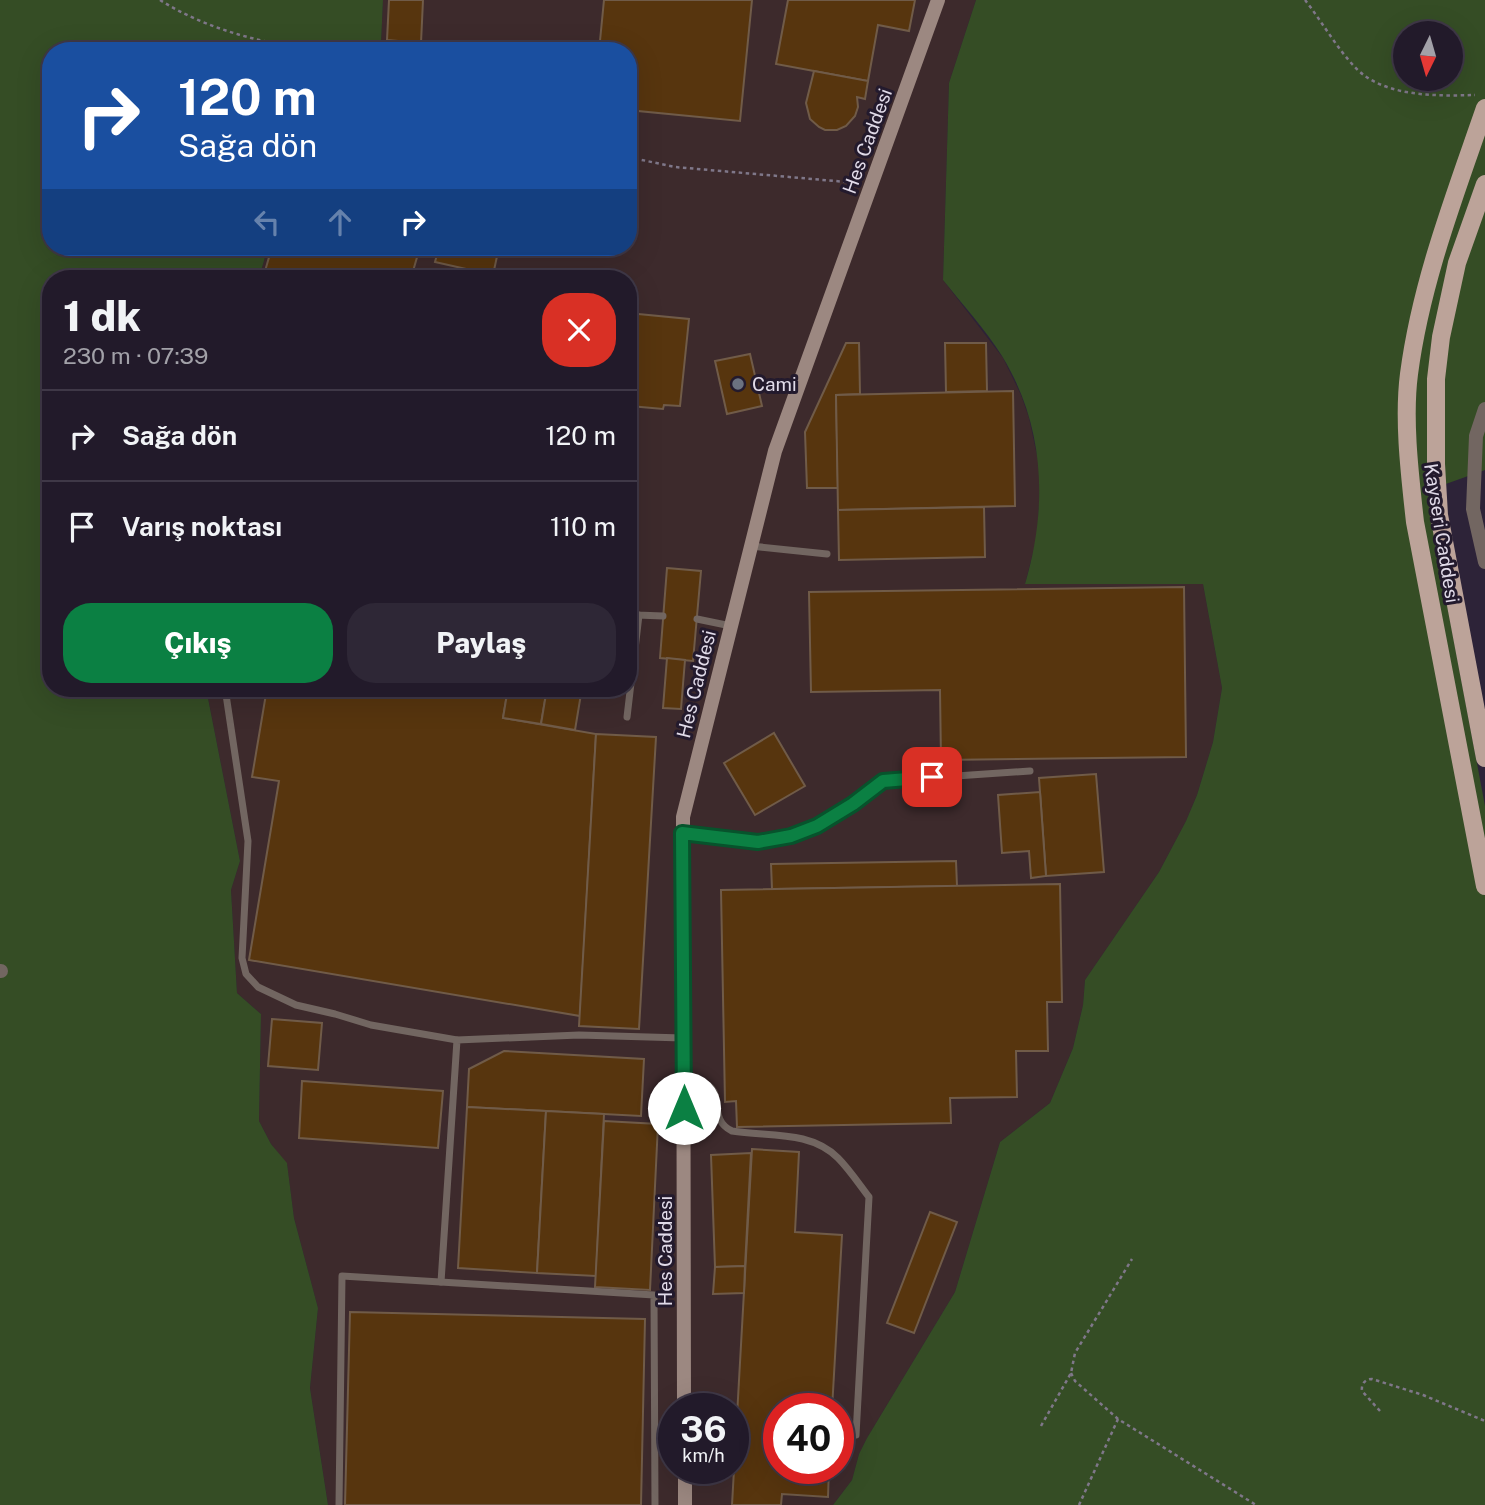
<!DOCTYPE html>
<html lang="tr">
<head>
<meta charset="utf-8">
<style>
  body { margin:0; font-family:"Public Sans",sans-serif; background:#2e2736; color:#f1f3f6; height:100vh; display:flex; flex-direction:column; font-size:26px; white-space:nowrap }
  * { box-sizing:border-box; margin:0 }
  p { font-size:23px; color:#a2a1a8 }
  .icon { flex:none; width:38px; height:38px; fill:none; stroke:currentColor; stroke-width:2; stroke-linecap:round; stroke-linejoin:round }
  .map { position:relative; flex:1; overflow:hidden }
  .sheet { position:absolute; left:42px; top:270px; width:595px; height:427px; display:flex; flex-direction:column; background:#221a2a; border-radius:28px; box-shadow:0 7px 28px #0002,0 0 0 2px #3f3847 }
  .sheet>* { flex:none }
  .top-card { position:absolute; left:42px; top:42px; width:595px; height:214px; border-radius:28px; box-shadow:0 7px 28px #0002,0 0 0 2px #3f3847; background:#1a4fa0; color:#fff; overflow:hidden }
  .needle { width:46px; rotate:185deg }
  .tools { position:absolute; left:1393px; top:21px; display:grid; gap:14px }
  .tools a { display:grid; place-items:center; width:70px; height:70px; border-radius:50%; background:#221a2a; box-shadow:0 7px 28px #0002,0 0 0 2px #3f3847; font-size:35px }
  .speed { position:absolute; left:658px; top:1393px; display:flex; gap:14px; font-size:35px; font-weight:700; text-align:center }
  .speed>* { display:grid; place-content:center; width:91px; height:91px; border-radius:50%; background:#221a2a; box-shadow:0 7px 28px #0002,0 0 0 2px #3f3847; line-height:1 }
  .speed small { font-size:18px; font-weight:400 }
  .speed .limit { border:10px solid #d22; background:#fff; color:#111 }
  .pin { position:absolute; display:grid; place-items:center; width:60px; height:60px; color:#fff; margin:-30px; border-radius:14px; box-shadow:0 4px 10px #0006 }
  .me { position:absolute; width:77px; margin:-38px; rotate:0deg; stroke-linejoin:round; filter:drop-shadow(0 0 5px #0008) }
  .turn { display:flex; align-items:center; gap:24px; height:147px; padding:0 21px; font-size:32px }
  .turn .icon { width:91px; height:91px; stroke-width:2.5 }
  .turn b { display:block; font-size:49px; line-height:60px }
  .lanes { display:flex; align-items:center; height:66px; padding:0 21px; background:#0003; justify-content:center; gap:35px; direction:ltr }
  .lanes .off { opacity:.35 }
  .round { display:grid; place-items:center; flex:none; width:74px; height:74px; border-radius:28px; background:#2e2736 }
  .summary { display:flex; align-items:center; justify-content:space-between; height:119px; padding:0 21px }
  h1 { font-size:42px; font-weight:800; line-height:52px }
  .action { display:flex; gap:14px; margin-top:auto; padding:14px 21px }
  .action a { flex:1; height:80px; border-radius:28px; background:#0b8043; color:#fff; font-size:28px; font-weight:800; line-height:80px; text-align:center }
  .action a+a { background:#2e2736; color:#f1f3f6 }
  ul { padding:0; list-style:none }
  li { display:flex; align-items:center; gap:21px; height:91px; padding:0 21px; border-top:2px solid #3f3847 }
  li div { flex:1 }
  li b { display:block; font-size:26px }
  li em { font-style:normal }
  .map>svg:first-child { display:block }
</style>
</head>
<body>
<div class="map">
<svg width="1485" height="1505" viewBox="0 0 1485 1505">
  <rect width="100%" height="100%" fill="#2d2338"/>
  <path fill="#3d2a2c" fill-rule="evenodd" d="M383,0H976L949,83L943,280L1003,358L1021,395L1029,418L1039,465L1040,489L1037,537L1025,584H1203L1222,688L1213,742L1197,795L1186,821L1159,872L1085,980L1083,1005L1073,1048L1050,1103L1000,1142L955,1292L867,1438L859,1454L852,1480L833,1505H328L310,1388L318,1308L294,1218L287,1164L271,1144L259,1121L261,1014L237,993L231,890L240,861L206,688H628V278H259L268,247H628V51H355L381,44ZM674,1409H733V1468H674ZM779,1409H838V1468H779Z"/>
  <g fill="#354d25" fill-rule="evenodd">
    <polygon points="0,0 383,0 381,44 355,51 51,51 51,247 268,247 259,278 221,278 185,271 183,278 51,278 51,688 206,688 240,861 231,890 237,993 261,1014 259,1121 271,1144 287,1163 294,1218 318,1308 310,1388 328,1505 0,1505"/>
    <path d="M976,0H1485V470L1429,490L1439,561L1485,806V1505H833L852,1480L859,1454L867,1438L955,1292L1000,1142L1050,1103L1073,1048L1083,1005L1085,980L1159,872L1186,821L1197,795L1213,742L1222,688L1203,584H1025C1048,507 1045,426 1002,356C985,329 963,305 943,280L949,83ZM1405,33H1451V79H1405Z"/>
  </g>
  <g fill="#57350e" stroke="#705b48" stroke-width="2">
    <polygon points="389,0 423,0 421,43 387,40"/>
    <polygon points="604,0 752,0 740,121 628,110 628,51 599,51"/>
    <polygon points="788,0 915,0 909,31 878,25 868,81 776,64"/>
    <polygon points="814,71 868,81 865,99 857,97 858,107 855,116 846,126 837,130 825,130 819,127 810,119 806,103"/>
    <polygon points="272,247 420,247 411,278 263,278"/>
    <polygon points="439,247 499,247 493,275 435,262"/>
    <polygon points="628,313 689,319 680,406 664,405 663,409 630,406"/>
    <polygon points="846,343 859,343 860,394 836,395 838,488 807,488 805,432"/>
    <polygon points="945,343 986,343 987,391 946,392"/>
    <polygon points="750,354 762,406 727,414 715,361"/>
    <polygon points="1013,391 1015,506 838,510 836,395"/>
    <polygon points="984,507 985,557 839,560 838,510"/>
    <polygon points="667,568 701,571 693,661 660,658"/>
    <polygon points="1184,587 1186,757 941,760 940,690 811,692 809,592"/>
    <polygon points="667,658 685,660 681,709 663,708"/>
    <polygon points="267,688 508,688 503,718 596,734 580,1016 249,960 279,781 252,777"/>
    <polygon points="508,688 547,688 541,724 503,718"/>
    <polygon points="547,688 582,688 575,730 541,724"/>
    <polygon points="774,733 805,786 755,815 724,763"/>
    <polygon points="596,734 656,737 639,1029 579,1026"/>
    <polygon points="1096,774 1104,872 1046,876 1039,778"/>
    <polygon points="1040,792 1046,876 1031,878 1029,851 1002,853 998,795"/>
    <polygon points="956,861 957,886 772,889 771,864"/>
    <polygon points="1060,884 1062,1002 1047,1002 1048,1051 1016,1051 1017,1097 950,1098 951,1123 737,1127 736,1101 725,1102 721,890"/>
    <polygon points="272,1019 322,1023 318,1070 268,1066"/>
    <polygon points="504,1051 644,1059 641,1116 467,1107 469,1069"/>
    <polygon points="302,1081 443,1091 438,1148 299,1138"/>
    <polygon points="467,1107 546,1111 537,1273 458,1268"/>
    <polygon points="546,1111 604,1114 596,1276 537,1273"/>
    <polygon points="604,1121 658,1124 650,1290 595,1287"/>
    <polygon points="752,1149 799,1152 795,1232 842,1235 832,1409 779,1409 779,1468 829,1468 828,1497 782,1494 781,1505 732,1505"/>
    <polygon points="751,1153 745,1266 715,1267 711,1155"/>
    <polygon points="930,1212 957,1222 914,1333 887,1323"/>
    <polygon points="745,1266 744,1293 713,1294 715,1267"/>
    <polygon points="350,1312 645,1319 641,1505 345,1505"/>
  </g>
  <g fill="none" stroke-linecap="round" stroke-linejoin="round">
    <g stroke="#7f7789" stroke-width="2.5" stroke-dasharray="3.5 3.5" stroke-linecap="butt">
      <path d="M160,0C207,30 266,44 320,51"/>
      <path d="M1305,0C1322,21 1344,61 1365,76C1395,97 1440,96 1475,95"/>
      <polyline points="628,157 675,167 858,183"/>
      <polyline points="1071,1373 1075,1381 1118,1419 1256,1505"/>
      <path d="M1380,1411L1362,1391C1361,1384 1365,1379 1372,1379L1423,1395L1485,1421"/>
      <polyline points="1041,1426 1071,1373 1075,1353 1132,1259"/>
      <polyline points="1079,1505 1118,1419"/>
    </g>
    <g stroke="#726661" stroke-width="7">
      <polyline points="751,546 827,554"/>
      <polyline points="628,611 637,615 663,616"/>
      <polyline points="697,619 731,626"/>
      <polyline points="225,688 248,841 242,958 246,974 258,987 296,1005 335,1014 371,1025 457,1040"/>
      <polyline points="627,717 639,615"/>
      <polyline points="682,833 758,842 791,836 816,826 853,804 883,781 1030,771"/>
      <path d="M684,1081C737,1080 701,1116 732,1131C768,1137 810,1130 838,1158C849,1169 859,1184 869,1197L856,1435"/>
      <polyline points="441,1282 457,1040 579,1035 683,1038"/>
      <polyline points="339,1505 342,1276 654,1295 655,1505"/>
    </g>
    <g stroke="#726661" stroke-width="14">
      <polyline points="1485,409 1476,436 1473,509 1485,562"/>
      <polyline points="0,971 1,971"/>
    </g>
    <g stroke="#9c8881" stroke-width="14">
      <polyline points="684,1409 683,817 775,451 938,0"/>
      <polyline points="685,1468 685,1505"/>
    </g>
    <g stroke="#bca399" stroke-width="18">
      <path d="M1485,108C1455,195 1421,282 1409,374C1403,420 1410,476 1415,522L1485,886"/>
      <polyline points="1485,184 1457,263 1441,337 1436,379 1436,464 1439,515 1485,758"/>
    </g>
  </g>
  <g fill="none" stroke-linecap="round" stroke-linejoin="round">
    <g stroke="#07532c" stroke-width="18">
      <polyline id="route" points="684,1108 682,833 758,842 791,836 817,826 853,804 883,781 932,777"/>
    </g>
    <use href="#route" stroke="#0b8043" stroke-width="12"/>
  </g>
  <circle fill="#6b7280" stroke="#231a2d" stroke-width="2.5" cx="738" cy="384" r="7"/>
  <g text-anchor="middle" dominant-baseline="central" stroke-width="6" stroke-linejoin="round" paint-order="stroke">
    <g font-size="19" fill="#e1dbe9" stroke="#231a2d">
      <text transform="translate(867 141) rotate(-70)">Hes Caddesi</text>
      <text transform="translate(1442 533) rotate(81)">Kayseri Caddesi</text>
      <text transform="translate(696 684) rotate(-76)">Hes Caddesi</text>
      <text transform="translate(665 1251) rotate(-90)">Hes Caddesi</text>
    </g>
    <g font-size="19" fill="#e1dbe9" stroke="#231a2d" text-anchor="start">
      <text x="752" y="384">Cami</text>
    </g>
  </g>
</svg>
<div class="tools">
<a><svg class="needle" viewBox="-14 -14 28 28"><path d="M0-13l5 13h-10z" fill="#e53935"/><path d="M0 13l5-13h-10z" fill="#a2a1a8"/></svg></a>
</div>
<div class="speed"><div>36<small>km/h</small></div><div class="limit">40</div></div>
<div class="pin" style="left:932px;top:777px;background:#d93025"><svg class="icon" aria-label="arrive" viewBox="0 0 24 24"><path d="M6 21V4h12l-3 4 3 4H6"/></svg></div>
<svg class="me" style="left:684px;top:1108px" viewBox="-20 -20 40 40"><circle r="19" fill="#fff"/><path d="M0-13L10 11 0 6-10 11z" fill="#0b8043"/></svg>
<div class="top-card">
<div class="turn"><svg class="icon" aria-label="right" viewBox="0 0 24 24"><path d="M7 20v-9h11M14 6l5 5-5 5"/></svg><div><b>120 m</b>Sağa dön</div></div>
<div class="lanes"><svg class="icon off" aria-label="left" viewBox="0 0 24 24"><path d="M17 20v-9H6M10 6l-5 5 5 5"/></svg><svg class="icon off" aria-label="ahead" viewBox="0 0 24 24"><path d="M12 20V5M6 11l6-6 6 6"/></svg><svg class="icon" aria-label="right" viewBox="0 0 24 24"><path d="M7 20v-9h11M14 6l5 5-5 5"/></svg></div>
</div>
<section class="sheet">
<div class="summary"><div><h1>1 dk</h1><p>230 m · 07:39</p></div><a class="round" style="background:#d93025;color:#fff"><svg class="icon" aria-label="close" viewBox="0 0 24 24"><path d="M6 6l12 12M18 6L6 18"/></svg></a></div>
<ul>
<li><svg class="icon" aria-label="right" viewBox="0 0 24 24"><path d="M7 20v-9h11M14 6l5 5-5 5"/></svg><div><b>Sağa dön</b></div><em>120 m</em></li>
<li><svg class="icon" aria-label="arrive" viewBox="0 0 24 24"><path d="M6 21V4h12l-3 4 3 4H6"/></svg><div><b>Varış noktası</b></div><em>110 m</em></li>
</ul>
<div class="action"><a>Çıkış</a><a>Paylaş</a></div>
</section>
</div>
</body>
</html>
